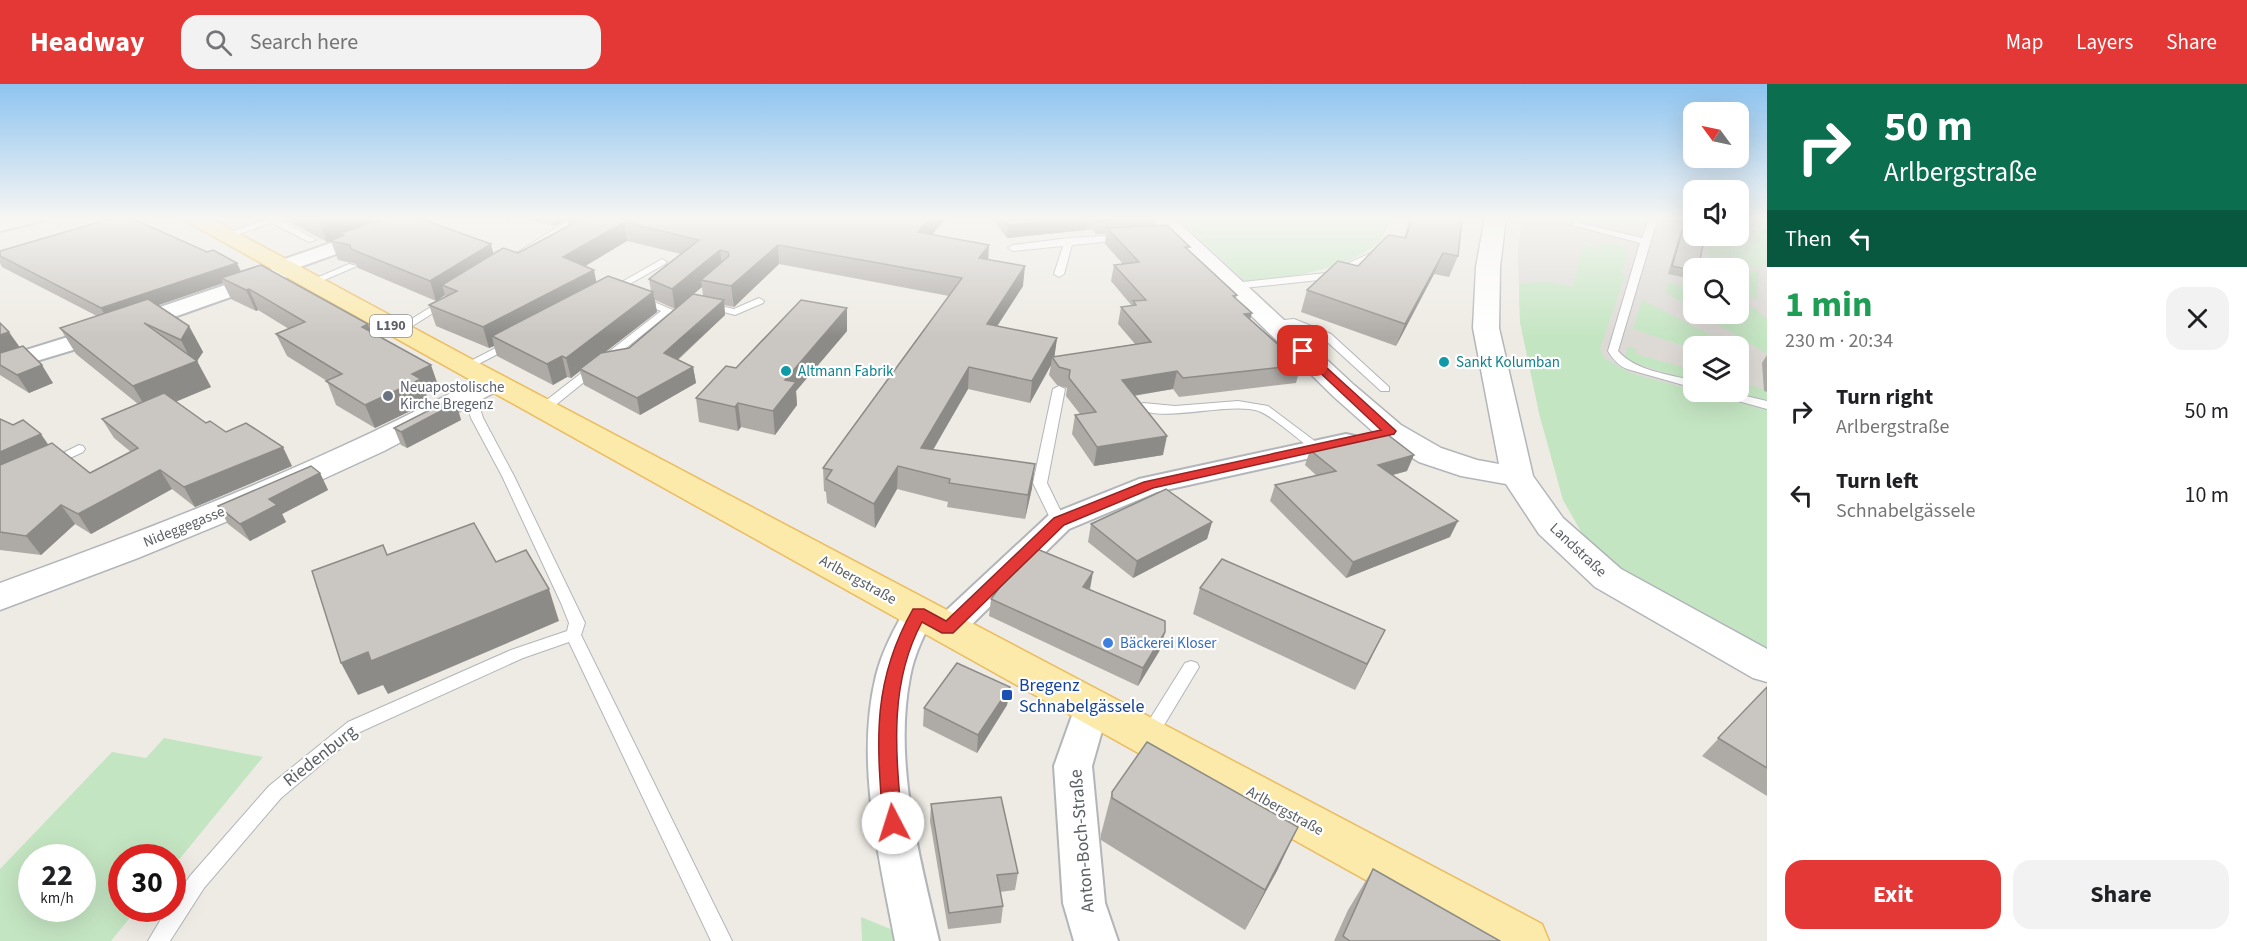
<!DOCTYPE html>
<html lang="en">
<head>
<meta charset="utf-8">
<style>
  body { margin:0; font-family:"Source Sans 3",sans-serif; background:#f2f2f2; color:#202124; height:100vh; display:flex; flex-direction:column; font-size:22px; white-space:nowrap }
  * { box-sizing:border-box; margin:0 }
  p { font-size:20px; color:#757577 }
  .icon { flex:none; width:33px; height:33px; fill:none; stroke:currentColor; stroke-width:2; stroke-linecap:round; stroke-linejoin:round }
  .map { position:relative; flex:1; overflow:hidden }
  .sheet { display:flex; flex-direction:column; background:#fff; width:480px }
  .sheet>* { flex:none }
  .banner { background:#0b6e4f; color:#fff; overflow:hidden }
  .needle { width:39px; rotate:303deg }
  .controls { position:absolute; left:1683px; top:18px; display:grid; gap:12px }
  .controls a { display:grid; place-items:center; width:66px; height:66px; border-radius:12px; background:#fff; box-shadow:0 6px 24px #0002; font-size:30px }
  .speed { position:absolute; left:18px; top:760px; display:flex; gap:12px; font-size:30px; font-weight:700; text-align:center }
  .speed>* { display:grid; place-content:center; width:78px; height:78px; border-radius:50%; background:#fff; box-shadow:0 6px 24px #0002; line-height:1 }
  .speed small { font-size:15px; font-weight:400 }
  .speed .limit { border:9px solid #d22; background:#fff; color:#111 }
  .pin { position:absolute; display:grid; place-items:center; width:51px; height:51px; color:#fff; margin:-26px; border-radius:12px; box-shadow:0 3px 9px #0006 }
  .me { position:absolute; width:66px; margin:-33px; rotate:355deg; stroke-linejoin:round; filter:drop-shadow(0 0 4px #0008) }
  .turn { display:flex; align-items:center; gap:21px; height:126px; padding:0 18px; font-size:27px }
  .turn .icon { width:78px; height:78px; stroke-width:2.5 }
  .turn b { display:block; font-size:42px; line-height:51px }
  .then { display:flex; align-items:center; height:57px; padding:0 18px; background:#0003; gap:12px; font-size:22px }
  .round { display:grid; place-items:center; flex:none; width:63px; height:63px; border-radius:18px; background:#f2f2f2 }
  .overview { display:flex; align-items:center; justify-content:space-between; height:102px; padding:0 18px }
  h1 { font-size:36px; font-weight:700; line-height:45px; color:#1e9e55 }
  .primary-button { display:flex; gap:12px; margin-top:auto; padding:12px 18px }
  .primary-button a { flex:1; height:69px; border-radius:18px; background:#e33836; color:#fff; font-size:24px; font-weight:700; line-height:69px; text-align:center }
  .primary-button a+a { background:#f2f2f2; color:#202124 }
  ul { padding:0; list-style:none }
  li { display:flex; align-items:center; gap:18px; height:84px; padding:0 18px }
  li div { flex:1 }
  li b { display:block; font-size:22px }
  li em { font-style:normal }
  header { display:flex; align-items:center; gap:36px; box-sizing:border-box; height:84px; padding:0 30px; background:#e33836; color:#fff }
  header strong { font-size:28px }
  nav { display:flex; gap:33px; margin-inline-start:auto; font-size:21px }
  .search { width:420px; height:54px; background:#f2f2f2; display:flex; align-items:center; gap:15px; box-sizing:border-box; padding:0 21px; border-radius:18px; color:#757577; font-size:22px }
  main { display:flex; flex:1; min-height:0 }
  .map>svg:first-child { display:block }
</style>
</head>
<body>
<header>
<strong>Headway</strong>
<div class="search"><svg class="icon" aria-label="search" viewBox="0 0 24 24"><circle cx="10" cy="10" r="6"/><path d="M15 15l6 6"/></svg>Search here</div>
<nav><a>Map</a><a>Layers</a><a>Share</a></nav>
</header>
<main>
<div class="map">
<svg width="1767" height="857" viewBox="0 0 1767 857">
  <rect width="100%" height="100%" fill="#eeebe4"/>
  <path fill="#dddad6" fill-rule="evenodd" d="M1522,133H1693L1694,152H1738L1739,133H1767V403L1540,333L1520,238L1518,167ZM1694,184H1738V230H1694ZM1694,262H1738V308H1694Z"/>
  <g fill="#c4e5c2" fill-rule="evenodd">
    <path d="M1177,133H1392C1388,141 1383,156 1376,161C1340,187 1288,194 1246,198Z"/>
    <path d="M1572,133H1639L1637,137C1617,147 1592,139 1572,133Z"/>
    <polygon points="1739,133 1767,133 1767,183 1760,181 1760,185 1706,173 1710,155 1696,152 1738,152"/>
    <polygon points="1603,157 1624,163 1628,169 1622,188 1625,192 1600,264 1604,274 1630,289 1767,326 1767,573 1643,501 1587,458 1563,416 1540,333 1520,238 1519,200 1544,197 1573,203 1583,160 1600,165"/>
    <polygon points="1705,177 1759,189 1757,215 1739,210 1738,184 1704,184"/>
    <polygon points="1668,198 1693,205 1693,225 1665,208"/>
    <polygon points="1739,215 1748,219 1767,235 1767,270 1701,230 1738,230"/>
    <polygon points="1642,216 1711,251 1696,255 1687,263 1633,245"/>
    <polygon points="1627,263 1636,264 1636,270 1693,286 1693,297 1631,278 1626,273"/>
    <polygon points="1739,298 1764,305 1767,308 1767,317 1732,308 1738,308"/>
    <path d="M164,654L263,673L173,783L172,774H122V825H137L111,857H0V785L112,668L146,674ZM32,774H82V825H32Z"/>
    <polygon points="861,833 893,846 896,857 862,857"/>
  </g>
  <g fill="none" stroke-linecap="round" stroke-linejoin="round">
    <g stroke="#b2b5b9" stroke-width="2">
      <g id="service">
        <polygon points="273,133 285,133 280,136 316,156 309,158 272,139 226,154 222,151"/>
        <path d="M1650,133H1658L1618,267C1635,287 1669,290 1694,297V304L1627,285C1618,281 1613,275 1608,267L1640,159L1571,141L1575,138L1642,154Z"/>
        <polygon points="572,134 576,137 575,139 521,173 513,171"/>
        <polygon points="1121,151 1125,154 1124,156 1072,161 1064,190 1059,193 1054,190 1063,162 1013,167 1008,164 1013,161 1069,154"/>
        <polygon points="1382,164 1387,167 1385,169 1328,195 1234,205 1229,202 1234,199 1326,189"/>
        <polygon points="662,175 667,178 665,180 614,209 606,207"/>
        <polygon points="349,180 357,182 315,200 307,198"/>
        <polygon points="640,212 673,226 547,328 539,328 537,325 539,322 661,227 636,217 635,215"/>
        <polygon points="445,214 450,217 449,219 403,248 399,249 394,246"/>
        <polygon points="759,214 764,217 763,219 735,231 702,222 707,219 734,225"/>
        <polygon points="1294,235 1331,250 1389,303 1389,307 1381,307 1323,254 1293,241 1275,243 1270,240 1275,237"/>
        <polygon points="511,256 516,259 515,261 469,285 461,285 459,283"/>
        <polygon points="1059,302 1065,305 1047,399 1066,438 1059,442 1052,438 1033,399 1053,305"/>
        <polygon points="470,308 476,311 483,334 514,392 585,539 581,551 732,857 711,857 569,558 523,574 360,648 281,714 204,804 170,857 148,857 167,825 172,825 172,818 190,792 269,702 348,638 511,566 567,547 569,539 561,519 502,392 471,334 464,311"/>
        <polygon points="1711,308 1729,308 1767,317 1767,325 1713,310"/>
        <path d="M1238,317L1268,322L1324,364L1322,367H1314C1299,356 1276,335 1261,328C1233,316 1157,341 1137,323L1143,319L1175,322Z"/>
        <polygon points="79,361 83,362 85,365 83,368 55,381 47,381 45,378"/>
        <polygon points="1191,577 1197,579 1199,583 1155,656 1149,658 1143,656 1140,651 1143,646 1185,579"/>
      </g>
    </g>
    <g stroke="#b2b5b9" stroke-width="4">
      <g id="minor">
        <polygon points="12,133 44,133 41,137 0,147 0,135"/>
        <polygon points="406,133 432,133 429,137 297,184 299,186 296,190 126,250 0,288 0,274 110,240 275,184 273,182 276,178"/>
        <polygon points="1346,350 1355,352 1359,358 1355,364 1157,408 1069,445 959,553 947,557 935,553 931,545 935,537 1049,431 1139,395"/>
        <path d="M919,517L930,521L935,529C925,549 914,570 910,593C893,680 920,773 939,857H895C879,772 855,678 876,592C882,567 895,543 908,521Z"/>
        <polygon points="1091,608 1103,612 1109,622 1092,682 1105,819 1118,857 1074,857 1063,819 1054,682 1079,612"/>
      </g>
    </g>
    <g stroke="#b2b5b9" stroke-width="3">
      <g id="tertiary">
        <polygon points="1151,133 1173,133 1354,301 1401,341 1441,364 1477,376 1499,380 1473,244 1476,183 1485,133 1506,133 1500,183 1499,244 1533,392 1563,434 1621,485 1767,565 1767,598 1753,594 1595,503 1539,450 1506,400 1461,392 1419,378 1379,353 1334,313"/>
        <path d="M493,290L503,292L507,298L503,304L384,367L262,423L138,474L0,526V499C166,439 328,376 483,292Z"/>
      </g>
    </g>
    <g stroke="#ecbc5f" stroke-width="3">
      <polygon id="primary" points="182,133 208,133 475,277 1542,840 1549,857 1475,857 186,137"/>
    </g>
    <use href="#service" fill="#fff" fill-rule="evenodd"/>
    <use href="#minor" fill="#fff" fill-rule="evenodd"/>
    <use href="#tertiary" fill="#fff" fill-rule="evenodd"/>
    <use href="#primary" fill="#fceaab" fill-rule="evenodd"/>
  </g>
  <g fill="#aeaaa6" fill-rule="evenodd">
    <path d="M283,133H384V134L494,170L518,169L569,142L567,135L555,142L528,136V133H947L932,150L988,175L1023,202L997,242L1057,254L1054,273L1135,260L1118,240L1121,223L1132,222L1111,197L1114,181L1123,180L1105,160L1106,150H1096L1093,146H1086L1007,154L991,133H1155L1156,134L1155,141L1189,166L1237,211L1236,214L1250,235L1301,281L1296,299L1179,313L1173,305L1134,312L1163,371L1094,382L1072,350L1075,331L1080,330L1066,312L1067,304L1057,301L1049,291L1051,281L1030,319L968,305L933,365L1032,404L1025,435L947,423L948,418L897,405L875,444L827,419L826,408L824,407L823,384L949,212L779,180L734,223L724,221L725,231L678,276L693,283L696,299L640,331L584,301L580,287L571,294L567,293L553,301L497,272L494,262L489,264L436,242L429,221L446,213L445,211L436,217L358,184L356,180L338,176L331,157L327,158L285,136ZM627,157L681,170L649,195L651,207L597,198L585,182ZM702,203L703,212L693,210ZM655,216L675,225L629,264L604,269L657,228Z"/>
    <polygon points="1410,133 1462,133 1458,172 1449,193 1434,190 1396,262 1301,228 1307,206 1358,182 1404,154"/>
    <polygon points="1684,141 1694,184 1694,193 1692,195 1668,190 1680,148"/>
    <polygon points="0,167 241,187 368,240 371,248 439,304 426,310 429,318 375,344 336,321 327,297 287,272 276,250 289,245 258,226 256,227 231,215 223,199 158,221 189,242 203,268 197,277 211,303 176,317 206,339 292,382 195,423 172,405 91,450 75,440 41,471 0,466 0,335 49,361 90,389 131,368 114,354 102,335 138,320 76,270 60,244 97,232 2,183 0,179"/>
    <polygon points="0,239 19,263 53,299 29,309 0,291"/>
    <polygon points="847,247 796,307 797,321 775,351 741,343 738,347 699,338 696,314 736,284"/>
    <polygon points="1767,271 1767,308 1764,307 1762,279"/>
    <polygon points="456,319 461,336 407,364 401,361 394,344"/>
    <polygon points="1310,366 1407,387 1392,391 1450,453 1346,494 1270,417 1275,401 1317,392 1305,381"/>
    <polygon points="320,389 328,406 282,430 286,438 250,457 228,440 218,422"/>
    <polygon points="1212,438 1207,455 1133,494 1088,458 1091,440"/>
    <polygon points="1200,504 1372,572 1355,606 1193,530"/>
    <polygon points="1090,505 1165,548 1160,566 1138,602 989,532 991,515"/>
    <polygon points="1010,603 1007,621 977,669 923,642 924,624"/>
    <polygon points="1767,603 1767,712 1702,672"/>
    <polygon points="1112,708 1278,785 1245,846 1101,756 1101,750"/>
    <polygon points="931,720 1018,789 1015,806 1000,808 1003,822 1001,839 948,845 930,737"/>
    <polygon points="1373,785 1500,857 1334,857 1348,826"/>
  </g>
  <g fill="#8d8b87">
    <polygon points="318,133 384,133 386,138 341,149 342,153 327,158"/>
    <polygon points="553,133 567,133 567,135 555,142"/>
    <polygon points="931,133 947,133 918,167 918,148"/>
    <polygon points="1088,133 1086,146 1007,154 1008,141"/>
    <polygon points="624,138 627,157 567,193 563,173"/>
    <polygon points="491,160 496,179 442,201 445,211 436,217 430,197"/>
    <polygon points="778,161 779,180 734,223 731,202"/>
    <polygon points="989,161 988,180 979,174"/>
    <polygon points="720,166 723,186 701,196 702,203 675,226 672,205"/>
    <polygon points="1443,169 1434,190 1396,262 1405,240"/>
    <polygon points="237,179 243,192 221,194 223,199 109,238 101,224"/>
    <polygon points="1025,182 1023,202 985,261 987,240"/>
    <polygon points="594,186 598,206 492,252 494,262 489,264 483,243"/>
    <polygon points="249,205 258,226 256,227 246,206"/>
    <polygon points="653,208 657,228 582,286 580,285 580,287 571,294 566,274"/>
    <polygon points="724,216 725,231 667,285 664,269"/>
    <polygon points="847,224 847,247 796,307 797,321 775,351 773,327 785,296"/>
    <polygon points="1252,229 1247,246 1244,230"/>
    <polygon points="368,240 377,263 362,243"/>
    <polygon points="189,242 203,268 197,277 211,303 149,329 133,302 192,278 181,256"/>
    <polygon points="9,248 21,265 0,272 0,251"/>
    <polygon points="1057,254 1054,276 1052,273 1051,281 1030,319 1032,297"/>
    <polygon points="562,272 567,293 553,301 547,280"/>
    <polygon points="42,281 53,299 29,309 17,291"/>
    <polygon points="431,281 439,304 426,310 429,318 375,344 365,321 412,290"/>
    <polygon points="693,283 696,299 640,331 637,314"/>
    <polygon points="969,283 968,305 921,387 921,364"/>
    <polygon points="1177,287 1173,305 1118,314 1122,296"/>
    <polygon points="456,319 461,336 407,364 401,348"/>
    <polygon points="738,319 741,343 738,347 735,323"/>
    <polygon points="41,350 54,369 0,394 0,368"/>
    <polygon points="1167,352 1163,371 1094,382 1097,363"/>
    <polygon points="283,363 292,382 195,423 184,403"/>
    <polygon points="1414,371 1407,387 1371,397 1378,381"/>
    <polygon points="1035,380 1032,404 1025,435 1028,411"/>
    <polygon points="898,382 897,405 875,444 874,420"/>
    <polygon points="160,386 172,405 91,450 78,430"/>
    <polygon points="320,389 328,406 282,430 286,438 250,457 240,440 269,415"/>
    <polygon points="61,421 75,440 41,471 26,452"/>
    <polygon points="1458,437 1450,453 1346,494 1353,478"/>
    <polygon points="1212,438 1207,455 1133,494 1137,477"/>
    <polygon points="1093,488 1090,505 1083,503"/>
    <polygon points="549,505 559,537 388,610 383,601 358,611 341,579 368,568"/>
    <polygon points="1385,546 1355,606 1367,580"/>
    <polygon points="1165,548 1160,566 1138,602 1143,584"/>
    <polygon points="1010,603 1007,621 977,669 978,651"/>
    <polygon points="1298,743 1278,785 1245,846 1265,806"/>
  </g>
  <g fill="#cac6c1" stroke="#8d8b87" stroke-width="1.5">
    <polygon points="116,133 129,133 207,168 213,166 237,179 101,224 0,172 0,167"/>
    <polygon points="389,133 416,133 491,160 430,197 351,165 350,161 330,157 344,151 341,149"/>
    <polygon points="585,133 931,133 918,148 989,161 979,174 1025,182 987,240 1057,254 1032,297 969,283 921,364 1035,380 1028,411 949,399 950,395 898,382 874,420 826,395 832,386 823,384 962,194 778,161 731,202 701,196 729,172 728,168 720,166 672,205 649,195 699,156 624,138 563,173 594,186 483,243 429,221 457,207 442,201 503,164 518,169"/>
    <polygon points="1002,133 1155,133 1156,134 1098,137 1095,133 1088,133 1008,141"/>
    <polygon points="1412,133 1462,133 1458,172 1443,169 1405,240 1307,206 1338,177 1358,182 1386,153 1390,151 1406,154"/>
    <polygon points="1167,141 1190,163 1185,163 1237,211 1233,212 1252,229 1244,230 1301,281 1183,294 1177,287 1122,296 1167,352 1097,363 1075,331 1096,328 1069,294 1070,286 1059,283 1052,273 1151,258 1121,223 1136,221 1133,217 1146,216 1114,181 1139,178 1107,144"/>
    <polygon points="1684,141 1694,143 1694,152 1705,152 1698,184 1694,184 1694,187 1672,182"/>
    <polygon points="261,181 368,240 362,243 431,281 412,290 421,295 365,321 326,297 342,290 276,250 305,238 249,205 246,206 221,194"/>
    <polygon points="608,192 653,208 566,274 562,272 547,280 492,252"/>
    <polygon points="693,210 724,216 664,269 693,283 637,314 580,285 601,269 629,264"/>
    <polygon points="148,215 189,242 181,256 144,239 197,277 133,302 60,244"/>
    <polygon points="801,216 847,224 785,296 796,298 773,327 738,319 735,323 696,314 726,282 736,284"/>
    <polygon points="0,239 9,248 0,251"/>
    <polygon points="23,262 42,281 17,291 0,281 0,269"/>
    <polygon points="164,309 206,339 210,337 226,348 246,339 283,363 184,403 160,386 78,430 61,421 26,452 0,448 0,381 52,359 90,389 138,364 102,335"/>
    <polygon points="449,316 456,319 401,348 394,344"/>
    <polygon points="0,335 13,341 23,336 41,350 0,368"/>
    <polygon points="1383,347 1414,371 1378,381 1458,437 1353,478 1275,401 1336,387 1310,366"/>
    <polygon points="311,382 320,389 269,415 277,421 240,440 218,422"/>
    <polygon points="1166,405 1212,438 1137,477 1091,440"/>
    <polygon points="474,439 496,478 526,466 549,505 371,577 368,568 341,579 312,487 383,461 387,471"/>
    <polygon points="1037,465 1093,488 1083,503 1165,537 1165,548 1143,584 991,515 1009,491"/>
    <polygon points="1222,475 1385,546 1367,580 1200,504"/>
    <polygon points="957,579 1010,603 978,651 924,624"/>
    <polygon points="1767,603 1767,684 1718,654"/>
    <polygon points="1147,658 1298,743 1265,806 1112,714 1112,708"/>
    <polygon points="1001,713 1018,789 997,791 1003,822 949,829 931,720"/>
    <polygon points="1373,785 1500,857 1350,857 1343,852"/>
  </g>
  <linearGradient id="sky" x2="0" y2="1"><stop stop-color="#8ec4f0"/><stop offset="0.53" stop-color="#f7f6f3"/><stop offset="1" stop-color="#f7f6f3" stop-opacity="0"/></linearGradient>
  <rect width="1767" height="253" fill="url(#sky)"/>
  <path fill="#e33836" stroke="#942423" stroke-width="1.5" d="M1303,264L1306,265L1394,345L1396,347L1394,350L1153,404L1064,441L953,549H942L922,538C888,601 896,670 902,739L899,745L893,747L886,745L883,739C877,658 871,599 913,525H924L946,537L1054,434L1144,398L1381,346L1299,269V265Z"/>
  <g fill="#0f9aa8" stroke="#fff" stroke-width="2">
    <circle cx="1444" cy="278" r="6"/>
    <circle cx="786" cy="287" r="6"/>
  </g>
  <circle fill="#6b7280" stroke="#fff" stroke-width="2" cx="388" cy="312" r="6"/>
  <circle fill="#3f7fe0" stroke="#fff" stroke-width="2" cx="1108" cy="559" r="6"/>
  <rect fill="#1a4fb4" stroke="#fff" stroke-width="2" x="1001" y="605" width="12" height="12" rx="3"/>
  <g text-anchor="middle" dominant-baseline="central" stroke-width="4.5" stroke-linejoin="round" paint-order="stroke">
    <rect fill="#fff" stroke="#8d9092" stroke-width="1.5" x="370" y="231" width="42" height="22" rx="4.5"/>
    <g font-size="14" font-weight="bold" fill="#5c6064">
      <text x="391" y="242">L190</text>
    </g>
    <g font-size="15" fill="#0d838f" stroke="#fff" text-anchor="start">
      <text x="1456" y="278">Sankt Kolumban</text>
      <text x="798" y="287">Altmann Fabrik</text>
    </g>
    <g font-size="15" fill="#5b616d" stroke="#fff" text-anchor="start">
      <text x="400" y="303">Neuapostolische<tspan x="400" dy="17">Kirche Bregenz</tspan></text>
    </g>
    <g font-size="15" fill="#5c6064" stroke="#fff">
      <text transform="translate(184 443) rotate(-22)">Nideggegasse</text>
      <text transform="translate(1578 466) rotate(43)">Landstraße</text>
      <text transform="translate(858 496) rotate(29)">Arlbergstraße</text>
      <text transform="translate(1285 727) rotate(29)">Arlbergstraße</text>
    </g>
    <g font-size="15" fill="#366cbe" stroke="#fff" text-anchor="start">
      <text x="1120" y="559">Bäckerei Kloser</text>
    </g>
    <g font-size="18" fill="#164399" stroke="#fff" text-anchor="start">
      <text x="1019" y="601">Bregenz<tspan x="1019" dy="21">Schnabelgässele</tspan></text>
    </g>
    <g font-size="18" fill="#5c6064" stroke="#fff">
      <text transform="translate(320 672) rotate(-38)">Riedenburg</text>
      <text transform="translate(1082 757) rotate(-95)">Anton-Boch-Straße</text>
    </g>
  </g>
</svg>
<div class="controls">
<a><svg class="needle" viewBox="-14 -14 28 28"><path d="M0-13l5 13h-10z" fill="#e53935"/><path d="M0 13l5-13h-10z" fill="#757577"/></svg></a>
<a><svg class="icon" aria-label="sound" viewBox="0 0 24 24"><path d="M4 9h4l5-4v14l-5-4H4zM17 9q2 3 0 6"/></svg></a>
<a><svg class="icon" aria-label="search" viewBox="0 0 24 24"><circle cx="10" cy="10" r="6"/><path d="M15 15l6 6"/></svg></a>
<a><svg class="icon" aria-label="layers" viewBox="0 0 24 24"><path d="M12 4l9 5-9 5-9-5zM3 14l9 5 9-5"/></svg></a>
</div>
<div class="speed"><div>22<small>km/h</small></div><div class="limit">30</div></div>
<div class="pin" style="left:1303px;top:267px;background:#d93025"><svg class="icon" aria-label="arrive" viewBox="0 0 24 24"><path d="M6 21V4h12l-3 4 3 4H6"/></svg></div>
<svg class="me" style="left:893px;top:739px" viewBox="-20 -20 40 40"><circle r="19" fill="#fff"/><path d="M0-13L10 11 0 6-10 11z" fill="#e33836"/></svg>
</div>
<section class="sheet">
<div class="banner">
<div class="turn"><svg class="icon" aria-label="right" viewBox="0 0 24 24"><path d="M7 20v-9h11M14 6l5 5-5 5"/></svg><div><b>50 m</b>Arlbergstraße</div></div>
<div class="then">Then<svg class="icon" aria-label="left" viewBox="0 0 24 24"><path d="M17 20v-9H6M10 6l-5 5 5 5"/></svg></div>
</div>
<div class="overview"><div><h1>1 min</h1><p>230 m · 20:34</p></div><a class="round"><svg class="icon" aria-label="close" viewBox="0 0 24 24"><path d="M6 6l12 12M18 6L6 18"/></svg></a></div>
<ul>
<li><svg class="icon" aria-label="right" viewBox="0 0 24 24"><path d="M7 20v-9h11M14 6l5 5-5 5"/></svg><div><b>Turn right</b><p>Arlbergstraße</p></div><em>50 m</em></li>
<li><svg class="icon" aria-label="left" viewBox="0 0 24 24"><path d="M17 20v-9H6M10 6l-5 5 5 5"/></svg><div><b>Turn left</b><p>Schnabelgässele</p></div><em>10 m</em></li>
</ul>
<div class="primary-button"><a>Exit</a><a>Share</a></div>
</section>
</main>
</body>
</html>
